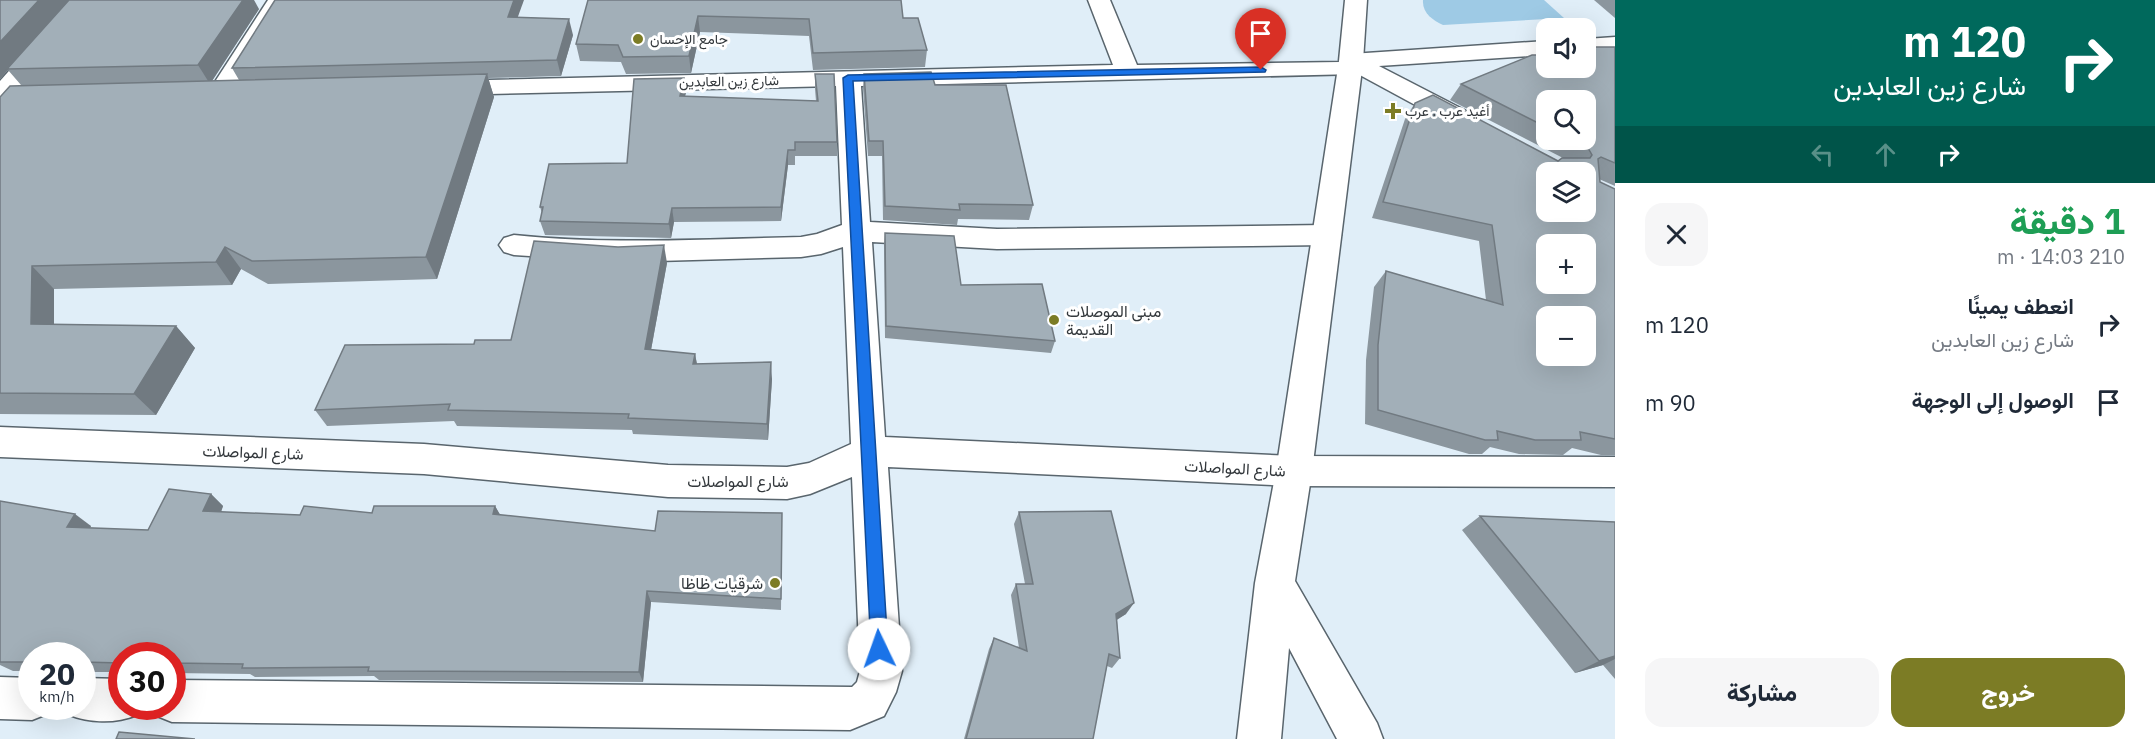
<!DOCTYPE html>
<html lang="ar">
<head>
<meta charset="utf-8">
<style>
  body { margin:0; font-family:"IBM Plex Sans",Vazirmatn,sans-serif; background:#f6f6f7; color:#1f2937; direction:rtl; height:100vh; display:flex; flex-direction:column; font-size:22px; white-space:nowrap }
  * { box-sizing:border-box; margin:0 }
  p { font-size:20px; color:#747a83 }
  .icon { flex:none; width:33px; height:33px; fill:none; stroke:currentColor; stroke-width:2; stroke-linecap:round; stroke-linejoin:round }
  .map { position:relative; flex:1; overflow:hidden; direction:ltr }
  .sheet { display:flex; flex-direction:column; background:#fff; width:540px }
  .sheet>* { flex:none }
  .hud { background:#00695c; color:#fff; overflow:hidden }
  .controls { position:absolute; left:1536px; top:18px; display:grid; gap:12px }
  .controls a { display:grid; place-items:center; width:60px; height:60px; border-radius:12px; background:#fff; box-shadow:0 6px 24px #0002; font-size:30px }
  .speed { position:absolute; left:18px; top:642px; display:flex; gap:12px; font-size:30px; font-weight:700; text-align:center }
  .speed>* { display:grid; place-content:center; width:78px; height:78px; border-radius:50%; background:#fff; box-shadow:0 6px 24px #0002; line-height:1 }
  .speed small { font-size:15px; font-weight:400 }
  .speed .limit { border:9px solid #d22; background:#fff; color:#111 }
  .pin { position:absolute; display:grid; place-items:center; width:51px; height:51px; color:#fff; margin:-62px -26px; border-radius:50% 50% 50% 0; rotate:-45deg; box-shadow:0 0 6px #0007 }
  .pin .icon { rotate:45deg }
  .me { position:absolute; width:66px; margin:-33px; rotate:357deg; stroke-linejoin:round; filter:drop-shadow(0 0 4px #0008) }
  .turn { display:flex; align-items:center; gap:21px; height:126px; padding:0 30px; font-size:27px }
  .turn .icon { width:78px; height:78px; stroke-width:2.5 }
  .turn b { display:block; font-size:42px; line-height:51px }
  .lanes { display:flex; align-items:center; height:57px; padding:0 30px; background:#0003; justify-content:center; gap:30px; direction:ltr }
  .lanes .off { opacity:.35 }
  .round { display:grid; place-items:center; flex:none; width:63px; height:63px; border-radius:18px; background:#f6f6f7 }
  .head { display:flex; align-items:center; justify-content:space-between; height:102px; padding:0 30px }
  h1 { font-size:36px; font-weight:800; line-height:45px; color:#1e9e55 }
  .primary-button { display:flex; gap:12px; margin-top:auto; padding:12px 30px }
  .primary-button a { flex:1; height:69px; border-radius:18px; background:#7c7c25; color:#fff; font-size:24px; font-weight:800; line-height:69px; text-align:center }
  .primary-button a+a { background:#f6f6f7; color:#1f2937 }
  ul { padding:0; list-style:none }
  li { display:flex; align-items:center; gap:18px; height:78px; padding:0 30px }
  li div { flex:1 }
  li b { display:block; font-size:22px }
  li em { font-style:normal }
  main { display:flex; flex:1; min-height:0 }
  .map>svg:first-child { display:block }
</style>
</head>
<body>
<main>
<section class="sheet">
<div class="hud">
<div class="turn"><svg class="icon" aria-label="right" viewBox="0 0 24 24"><path d="M7 20v-9h11M14 6l5 5-5 5"/></svg><div><b>120 m</b>شارع زين العابدين</div></div>
<div class="lanes"><svg class="icon off" aria-label="left" viewBox="0 0 24 24"><path d="M17 20v-9H6M10 6l-5 5 5 5"/></svg><svg class="icon off" aria-label="ahead" viewBox="0 0 24 24"><path d="M12 20V5M6 11l6-6 6 6"/></svg><svg class="icon" aria-label="right" viewBox="0 0 24 24"><path d="M7 20v-9h11M14 6l5 5-5 5"/></svg></div>
</div>
<div class="head"><div><h1>1 دقيقة</h1><p>210 m · 14:03</p></div><a class="round"><svg class="icon" aria-label="close" viewBox="0 0 24 24"><path d="M6 6l12 12M18 6L6 18"/></svg></a></div>
<ul>
<li><svg class="icon" aria-label="right" viewBox="0 0 24 24"><path d="M7 20v-9h11M14 6l5 5-5 5"/></svg><div><b>انعطف يمينًا</b><p>شارع زين العابدين</p></div><em>120 m</em></li>
<li><svg class="icon" aria-label="arrive" viewBox="0 0 24 24"><path d="M6 21V4h12l-3 4 3 4H6"/></svg><div><b>الوصول إلى الوجهة</b></div><em>90 m</em></li>
</ul>
<div class="primary-button"><a>خروج</a><a>مشاركة</a></div>
</section>
<div class="map">
<svg width="1615" height="739" viewBox="0 0 1615 739">
  <rect width="100%" height="100%" fill="#e0eef8"/>
  <path fill="#9ecae5" d="M1423,0H1544L1564,18L1443,25C1433,20 1422,13 1423,0Z"/>
  <g fill="none" stroke-linecap="round" stroke-linejoin="round">
    <g stroke="#59656d" stroke-width="3">
      <g id="minor">
        <polygon points="268,0 290,0 228,99 219,101 210,99 207,94"/>
        <path d="M1088,0H1110L1137,65L1340,62L1343,56L1351,54L1546,41V55L1379,66L1472,114L1476,120L1472,126L1463,128L1454,126L1358,74L861,86L870,222L997,229L1326,225L1336,228L1341,235L1336,242L1326,245L997,249L872,242L885,437L1294,456L1615,457V487L1294,486L888,467L902,671L896,692L884,716L850,730L172,722L157,716L153,706H172V680L852,687L857,682L860,671L852,477L810,494L787,499L668,497L424,474L0,457V427L424,444L668,465L787,467L809,463L851,444L843,247L821,254L801,257L622,262L514,255L504,252L499,245L504,238L514,235C610,245 705,239 801,237L817,234L842,225L836,86L446,95L437,93L434,88L437,83L446,81L1113,65Z"/>
        <polygon points="1615,37 1615,51 1586,53 1586,39"/>
        <polygon points="0,677 32,678 32,706 50,706 47,714 32,720 0,719"/>
        <path d="M82,678L122,679V706H141L137,715C115,724 89,723 67,714L64,706H82Z"/>
      </g>
    </g>
    <g stroke="#59656d" stroke-width="3">
      <g id="secondary">
        <polygon points="72,0 95,0 9,101 0,103 0,81"/>
        <polygon points="1345,0 1367,0 1363,61 1312,471 1295,581 1377,723 1383,739 1337,739 1289,648 1281,739 1237,739 1255,583 1276,471 1339,61"/>
      </g>
    </g>
    <use href="#minor" fill="#fff" fill-rule="evenodd"/>
    <use href="#secondary" fill="#fff" fill-rule="evenodd"/>
  </g>
  <g fill="#8b969e" fill-rule="evenodd">
    <polygon points="0,0 259,9 212,81 239,80 232,68 518,18 573,35 561,76 488,78 494,97 437,279 268,284 241,269 232,285 54,289 54,325 176,326 195,348 156,415 0,414 0,97 21,85 8,70 0,79"/>
    <polygon points="588,0 903,18 927,50 925,67 813,70 809,36 700,32 691,73 626,74 621,62 580,61 576,44"/>
    <polygon points="1594,0 1615,0 1615,18"/>
    <path d="M1588,47H1615V186L1599,179L1600,182L1615,189V455H1601L1572,448L1563,455L1519,454L1490,447L1482,454H1469L1365,424L1366,360L1374,287L1386,271L1486,300L1479,241L1372,218L1405,119L1415,103L1558,161L1563,158L1450,100L1461,84L1586,68V50ZM1546,100L1586,140H1546Z"/>
    <polygon points="815,74 837,142 837,156 795,156 795,165 788,165 781,221 674,222 671,238 545,235 540,221 542,213 540,207 627,163 684,78 686,92 685,96 816,101 815,89"/>
    <polygon points="864,74 935,85 1033,205 1029,220 958,219 957,225 883,220 882,156 868,156 863,88"/>
    <polygon points="885,233 961,285 1055,341 1051,353 885,338 884,245"/>
    <polygon points="667,263 651,350 695,354 697,364 772,379 768,440 633,434 632,430 457,426 454,421 327,426 315,410 474,344 511,340"/>
    <polygon points="211,494 223,506 221,512 300,515 372,513 495,506 500,515 655,531 782,513 781,610 651,602 643,682 379,680 374,676 255,677 250,674 172,673 172,656 122,656 122,672 82,672 82,656 32,656 32,671 13,671 0,665 0,501 91,526 90,528 148,530"/>
    <polygon points="1019,512 1126,614 1117,619 1120,658 1112,668 1107,666 1093,739 964,739 989,649 994,638 1019,648 1011,595 1016,584 1025,584 1014,524"/>
    <polygon points="1480,516 1615,522 1615,679 1603,665 1575,673 1462,530"/>
  </g>
  <g fill="#717a81">
    <polygon points="39,0 69,0 0,79 0,42"/>
    <polygon points="243,0 254,0 259,9 210,84 198,65"/>
    <polygon points="514,0 524,0 512,33 508,17"/>
    <polygon points="698,16 700,32 691,73 689,56"/>
    <polygon points="569,19 573,35 561,76 557,60"/>
    <polygon points="487,74 494,97 437,279 426,257"/>
    <polygon points="684,78 686,92 682,111 680,96"/>
    <polygon points="788,150 788,165 781,221 781,207"/>
    <polygon points="672,208 674,222 671,238 669,224"/>
    <polygon points="664,245 667,263 648,366 645,349"/>
    <polygon points="225,247 241,269 232,285 216,262"/>
    <polygon points="32,266 54,289 54,346 31,324"/>
    <polygon points="176,326 195,348 156,415 134,394"/>
    <polygon points="695,354 698,370 693,364"/>
    <polygon points="771,362 772,379 768,440 767,424"/>
    <polygon points="211,494 223,506 217,523 203,511"/>
    <polygon points="495,506 502,518 493,514"/>
    <polygon points="75,514 91,526 84,538 67,527"/>
    <polygon points="647,591 651,602 643,682 639,672"/>
    <polygon points="1134,603 1126,614 1109,625 1116,614"/>
    <polygon points="1615,656 1615,659 1603,665 1575,673 1599,661"/>
  </g>
  <g fill="#a2afb8" stroke="#717a81" stroke-width="1.5" fill-rule="evenodd">
    <polygon points="0,0 39,0 0,42"/>
    <polygon points="69,0 243,0 198,65 7,69"/>
    <polygon points="275,0 514,0 508,17 569,19 557,60 232,68"/>
    <polygon points="588,0 901,0 903,18 918,18 927,50 813,53 809,19 698,16 689,56 623,57 618,45 576,44"/>
    <path d="M1588,47H1615V163L1601,157L1598,159L1600,182L1615,189V439L1580,432L1581,440H1535L1497,431L1498,440H1485L1378,410V345L1386,271L1503,305L1492,225L1383,202L1415,103L1433,95L1558,161L1562,158H1590L1592,155L1588,148L1571,140H1586V100H1546V127L1461,84L1532,55H1546V68H1586V54H1594ZM1546,172H1586V212H1546ZM1546,244H1586V284H1546ZM1546,316H1586V356H1546Z"/>
    <polygon points="931,72 935,85 1006,85 1033,205 959,204 960,210 885,206 883,141 869,141 864,74"/>
    <polygon points="487,74 426,257 252,261 225,247 216,262 32,266 31,324 176,326 134,394 0,393 0,97 10,86"/>
    <polygon points="815,74 834,74 837,142 795,142 795,150 788,150 781,207 672,208 669,224 540,221 543,207 540,207 549,164 627,163 634,79 684,78 680,96 818,101"/>
    <polygon points="885,233 954,236 961,285 1042,284 1055,341 886,326"/>
    <polygon points="534,241 618,247 664,245 645,349 695,354 693,364 771,362 767,424 628,418 629,414 448,410 450,404 315,410 345,345 474,344 475,340 511,340"/>
    <polygon points="169,489 211,494 203,511 300,515 304,506 372,513 374,506 495,506 493,514 655,531 658,511 782,513 781,599 647,591 639,672 368,671 369,667 242,668 243,664 172,663 172,656 122,656 122,663 82,662 82,656 32,656 32,662 0,662 0,501 75,514 67,527 148,530"/>
    <polygon points="1111,511 1134,603 1116,614 1120,658 1109,654 1093,739 966,739 994,638 1027,651 1016,584 1033,584 1019,512"/>
    <polygon points="1480,516 1615,522 1615,656 1599,661"/>
    <polygon points="119,732 195,739 116,739"/>
  </g>
  <polygon fill="#1a73e8" stroke="#114b97" stroke-width="1.5" points="1261,67 1266,70 1265,72 853,81 888,649 885,655 879,658 873,655 871,649 843,78 848,75"/>
  <g fill="#7c7c25" stroke="#fff" stroke-width="2">
    <circle cx="638" cy="39" r="6"/>
    <path d="M1390 102h6v6h6v6h-6v6h-6v-6h-6v-6h6z"/>
    <circle cx="1054" cy="320" r="6"/>
    <circle cx="775" cy="583" r="6"/>
  </g>
  <g text-anchor="middle" dominant-baseline="central" stroke-width="6" stroke-linejoin="round" paint-order="stroke">
    <g font-size="14" fill="#33383c" stroke="#fff" text-anchor="start">
      <text x="650" y="39">جامع الإحسان</text>
      <text x="1405" y="111">أغيد عرب . عرب</text>
    </g>
    <g font-size="14" fill="#33383c" stroke="#fff">
      <text transform="translate(729 81) rotate(-1)">شارع زين العابدين</text>
    </g>
    <g font-size="16" fill="#33383c" stroke="#fff" text-anchor="start">
      <text x="1066" y="311">مبنى الموصلات<tspan x="1066" dy="18">القديمة</tspan></text>
      <text x="763" y="583" text-anchor="end">شرقيات ظاظا</text>
    </g>
    <g font-size="16" fill="#33383c" stroke="#fff">
      <text transform="translate(253 452) rotate(2)">شارع المواصلات</text>
      <text transform="translate(1235 468) rotate(3)">شارع المواصلات</text>
      <text x="738" y="481">شارع المواصلات</text>
    </g>
  </g>
</svg>
<div class="controls">
<a><svg class="icon" aria-label="sound" viewBox="0 0 24 24"><path d="M4 9h4l5-4v14l-5-4H4zM17 9q2 3 0 6"/></svg></a>
<a><svg class="icon" aria-label="search" viewBox="0 0 24 24"><circle cx="10" cy="10" r="6"/><path d="M15 15l6 6"/></svg></a>
<a><svg class="icon" aria-label="layers" viewBox="0 0 24 24"><path d="M12 4l9 5-9 5-9-5zM3 14l9 5 9-5"/></svg></a>
<a>+</a>
<a>−</a>
</div>
<div class="speed"><div>20<small>km/h</small></div><div class="limit">30</div></div>
<div class="pin" style="left:1261px;top:70px;background:#d93025"><svg class="icon" aria-label="arrive" viewBox="0 0 24 24"><path d="M6 21V4h12l-3 4 3 4H6"/></svg></div>
<svg class="me" style="left:879px;top:649px" viewBox="-20 -20 40 40"><circle r="19" fill="#fff"/><path d="M0-13L10 11 0 6-10 11z" fill="#1a73e8"/></svg>
</div>
</main>
</body>
</html>
